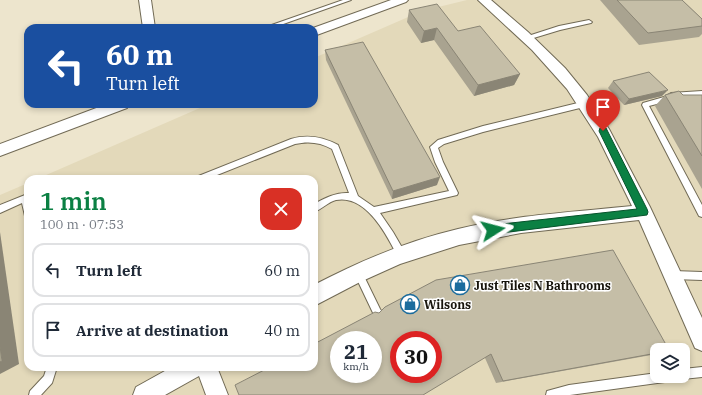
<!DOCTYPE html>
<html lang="en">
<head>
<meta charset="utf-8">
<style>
  body { margin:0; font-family:"IBM Plex Serif",serif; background:#f6f6f7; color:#1f2937; height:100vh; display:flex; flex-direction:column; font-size:15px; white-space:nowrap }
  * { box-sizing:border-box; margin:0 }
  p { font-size:13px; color:#747a83 }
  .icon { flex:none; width:22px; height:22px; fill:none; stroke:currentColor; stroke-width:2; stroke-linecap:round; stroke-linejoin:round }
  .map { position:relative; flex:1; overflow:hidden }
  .side { position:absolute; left:24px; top:175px; width:294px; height:196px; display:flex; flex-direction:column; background:#fff; border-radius:12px; box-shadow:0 2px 6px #0003 }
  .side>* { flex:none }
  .guide { position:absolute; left:24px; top:24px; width:294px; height:84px; border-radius:12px; box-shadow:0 2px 6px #0003; background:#1a4fa0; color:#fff; overflow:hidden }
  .controls { position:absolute; left:650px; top:343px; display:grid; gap:8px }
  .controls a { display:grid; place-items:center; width:40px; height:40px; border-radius:8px; background:#fff; box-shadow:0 2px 6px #0003; font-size:20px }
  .speed { position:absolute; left:330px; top:331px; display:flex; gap:8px; font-size:20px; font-weight:700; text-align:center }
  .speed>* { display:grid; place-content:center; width:52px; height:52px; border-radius:50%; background:#fff; box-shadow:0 2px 6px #0003; line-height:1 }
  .speed small { font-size:10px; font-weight:400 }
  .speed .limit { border:6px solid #d22; background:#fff; color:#111 }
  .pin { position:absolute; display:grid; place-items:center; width:34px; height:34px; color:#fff; margin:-41px -17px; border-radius:50% 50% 50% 0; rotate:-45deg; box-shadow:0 0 4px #0007 }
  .pin .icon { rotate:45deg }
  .me { position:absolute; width:44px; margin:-22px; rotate:81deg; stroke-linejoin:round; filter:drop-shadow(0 0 3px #0008) }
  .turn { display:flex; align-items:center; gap:14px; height:84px; padding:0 16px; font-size:18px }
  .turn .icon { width:52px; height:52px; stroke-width:2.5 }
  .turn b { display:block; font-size:28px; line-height:34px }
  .round { display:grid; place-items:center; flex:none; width:42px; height:42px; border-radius:12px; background:#f6f6f7 }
  .headline { display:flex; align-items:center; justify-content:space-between; height:68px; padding:0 16px }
  h1 { font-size:24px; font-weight:600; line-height:30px; color:#0b8043 }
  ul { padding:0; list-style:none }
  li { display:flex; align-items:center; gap:12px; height:54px; margin:0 8px 6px; padding:0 8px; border:2px solid #e0e1e3; border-radius:12px }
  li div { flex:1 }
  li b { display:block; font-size:15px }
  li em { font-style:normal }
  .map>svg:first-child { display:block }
</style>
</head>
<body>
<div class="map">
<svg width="702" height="395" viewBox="0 0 702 395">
  <rect width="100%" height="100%" fill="#ede5cd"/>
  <path fill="#e3d9ba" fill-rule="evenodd" d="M467,0H702V395H0V195L28,183V367H314V179H37L209,104H314V58L422,11ZM339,340H373V374H339ZM399,340H433V374H399ZM657,350H683V376H657Z"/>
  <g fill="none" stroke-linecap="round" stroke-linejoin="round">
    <g stroke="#716a55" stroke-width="2">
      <g id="service">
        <polygon points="343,0 351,0 272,28 263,28"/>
        <polygon points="589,20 592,22 591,23 560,30 527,40 524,38 525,37 559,26"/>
        <polygon points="702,91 702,95 673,97 668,101 649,106 702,205 702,217 699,216 642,105 643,103 664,97 671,93"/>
        <path d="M586,101L589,104L588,106L483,132L444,144L438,148L443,162L458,193L457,195L380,213L393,232L404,251L405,254L404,257L401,258L398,257C387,235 366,194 336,200C328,202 322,209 314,212V204C325,198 336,192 349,193L332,149C320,142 308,141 295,144L207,179H195L196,177L291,139C308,134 323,137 338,145L358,196L374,207L449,191L435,162L430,147L438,140L483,126Z"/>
        <polygon points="25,195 28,196 28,217 25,216 22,203 0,213 0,205"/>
        <polygon points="358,269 361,270 380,309 382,312 380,315 377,317 374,315 354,273 355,270"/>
        <polygon points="673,271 702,272 702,280 673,279 670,278 669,275 670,272"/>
        <polygon points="47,367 57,367 52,383 41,395 29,395 30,391 44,376"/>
        <polygon points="702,367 702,377 683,379 679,378 679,376 683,376 683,369"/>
        <polygon points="657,373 657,376 677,376 676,380 672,381 570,395 546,395 547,391 569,385"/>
      </g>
    </g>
    <g stroke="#716a55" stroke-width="2">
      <g id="minor">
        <polygon points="139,0 151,0 155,28 143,28"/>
        <polygon points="391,0 408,0 406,2 314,36 313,28"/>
        <path d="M478,0H491L528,32L565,68L587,95L609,129L650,207L702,318V351L695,348L639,220L521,233L459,245L400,264L360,282L314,306V285C360,261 407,241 458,229C514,215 574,212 632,206L598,137L567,89L532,50Z"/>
        <polygon points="107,104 129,104 127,108 0,156 0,144"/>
        <polygon points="172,367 217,367 228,395 206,395 199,376 165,395 133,395 136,387"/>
      </g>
    </g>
    <use href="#service" fill="#fff" fill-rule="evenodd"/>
    <use href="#minor" fill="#fff" fill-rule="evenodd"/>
  </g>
  <g fill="#a9a390">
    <polygon points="600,0 682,0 702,19 702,34 699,37 639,45"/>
    <polygon points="409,10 458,31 520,74 514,85 474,96 434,40 421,43 407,22"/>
    <polygon points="325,50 437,185 392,199 326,60"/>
    <polygon points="613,81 662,96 624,105 608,88"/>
    <polygon points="665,95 702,95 702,189 655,106"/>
    <polygon points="379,313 657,350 657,354 496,383 485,358"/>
  </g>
  <g fill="#8a8575">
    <polygon points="437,28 434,40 421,43 424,31"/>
    <polygon points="520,74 514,85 474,96 478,85"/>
    <polygon points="668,90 662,96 624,105 629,99"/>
    <polygon points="440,177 437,185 392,199 393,191"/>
    <polygon points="0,232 19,364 0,374"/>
  </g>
  <g fill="#c5bea7" stroke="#8a8575" fill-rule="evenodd">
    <polygon points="617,0 682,0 702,19 702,26 648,33"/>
    <polygon points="437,4 458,31 480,26 520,74 478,85 437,28 424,31 409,10"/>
    <polygon points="363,42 440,177 393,191 325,50"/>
    <polygon points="649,72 668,90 629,99 613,81"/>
    <polygon points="679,91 683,95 702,95 702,156 665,95"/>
    <path d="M613,250L669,350H657V353L503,381L491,354L423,395H239L235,385L270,367H314V344L375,312L379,313L385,307L436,280ZM339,340H373V374H339ZM399,340H433V374H399Z"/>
    <polygon points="0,346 2,361 0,362"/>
  </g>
  <polygon fill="#0b8043" stroke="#07532c" points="600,128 606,128 647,209 648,212 647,215 493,234 489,233 488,230 489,227 493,225 637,209 599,131"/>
  <defs>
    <g id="shop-ring" transform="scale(1)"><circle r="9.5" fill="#fff" stroke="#1b6c9d" stroke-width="1.5"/><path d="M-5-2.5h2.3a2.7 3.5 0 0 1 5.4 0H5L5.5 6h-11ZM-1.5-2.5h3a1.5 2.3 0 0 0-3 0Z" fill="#1b6c9d"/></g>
  </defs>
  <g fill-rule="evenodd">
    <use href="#shop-ring" x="460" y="285"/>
    <use href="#shop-ring" x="410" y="304"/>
  </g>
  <g text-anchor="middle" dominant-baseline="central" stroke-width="3" stroke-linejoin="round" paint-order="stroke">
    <g font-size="12" font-weight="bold" fill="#17140c" stroke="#fff" text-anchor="start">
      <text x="474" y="285">Just Tiles N Bathrooms</text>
      <text x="424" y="304">Wilsons</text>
    </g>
  </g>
</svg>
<div class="controls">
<a><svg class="icon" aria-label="layers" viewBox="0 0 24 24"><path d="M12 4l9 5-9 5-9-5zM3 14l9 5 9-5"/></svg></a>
</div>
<div class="speed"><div>21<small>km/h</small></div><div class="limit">30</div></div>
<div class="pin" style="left:603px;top:131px;background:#d93025"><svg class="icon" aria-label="arrive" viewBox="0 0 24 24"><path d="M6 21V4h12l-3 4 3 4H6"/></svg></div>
<svg class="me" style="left:493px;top:230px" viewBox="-20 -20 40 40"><path d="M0-17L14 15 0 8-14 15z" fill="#0b8043" stroke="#fff" stroke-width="4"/></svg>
<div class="guide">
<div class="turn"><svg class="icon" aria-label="left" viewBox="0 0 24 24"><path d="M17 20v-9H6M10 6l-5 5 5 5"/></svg><div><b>60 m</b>Turn left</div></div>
</div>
<section class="side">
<div class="headline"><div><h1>1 min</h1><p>100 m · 07:53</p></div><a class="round" style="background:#d93025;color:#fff"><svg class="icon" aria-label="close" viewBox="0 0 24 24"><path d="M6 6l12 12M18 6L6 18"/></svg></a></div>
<ul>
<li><svg class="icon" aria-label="left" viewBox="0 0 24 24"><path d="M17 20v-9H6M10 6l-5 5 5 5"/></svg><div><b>Turn left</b></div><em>60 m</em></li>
<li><svg class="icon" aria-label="arrive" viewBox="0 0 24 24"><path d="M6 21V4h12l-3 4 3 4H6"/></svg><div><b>Arrive at destination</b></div><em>40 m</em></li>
</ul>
</section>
</div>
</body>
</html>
